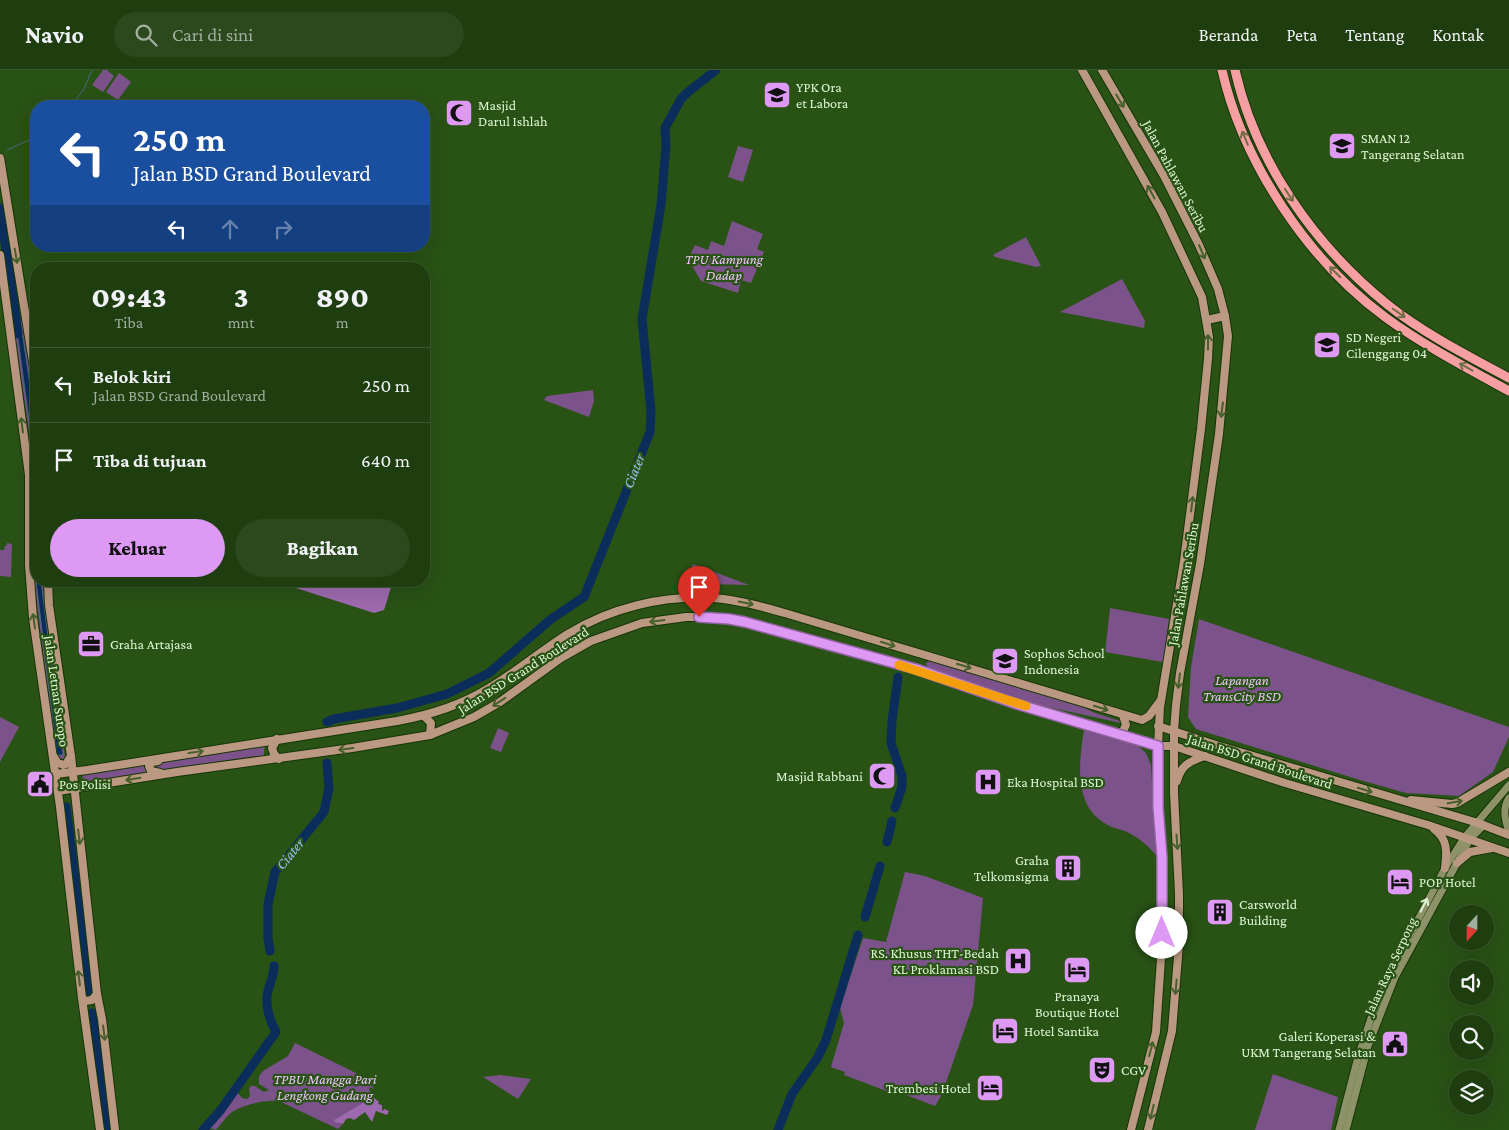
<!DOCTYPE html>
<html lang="id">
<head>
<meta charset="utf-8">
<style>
  body { margin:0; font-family:"Crimson Pro",serif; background:#2c491e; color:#f1f3f6; height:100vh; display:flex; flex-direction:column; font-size:19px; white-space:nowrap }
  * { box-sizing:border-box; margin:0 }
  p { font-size:16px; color:#a1ae9f }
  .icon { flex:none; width:28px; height:28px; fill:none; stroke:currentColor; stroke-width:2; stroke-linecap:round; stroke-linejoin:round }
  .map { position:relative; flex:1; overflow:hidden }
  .drawer { position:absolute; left:30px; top:192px; width:400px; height:325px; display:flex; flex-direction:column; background:#1f3e10; border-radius:20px; box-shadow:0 5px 20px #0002,0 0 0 1px #3c5730 }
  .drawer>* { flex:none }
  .guide { position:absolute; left:30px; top:30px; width:400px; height:152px; border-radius:20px; box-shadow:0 5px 20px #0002,0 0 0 1px #3c5730; background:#1a4fa0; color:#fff; overflow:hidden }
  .needle { width:32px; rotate:201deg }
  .tools { position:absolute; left:1449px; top:835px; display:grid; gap:10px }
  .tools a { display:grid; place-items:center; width:45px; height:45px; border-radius:50%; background:#1f3e10; box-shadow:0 5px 20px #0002,0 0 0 1px #3c5730; font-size:25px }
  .pin { position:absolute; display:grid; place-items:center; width:42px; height:42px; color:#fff; margin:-51px -21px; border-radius:50% 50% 50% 0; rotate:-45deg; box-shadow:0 0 5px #0007 }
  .pin .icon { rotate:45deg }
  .me { position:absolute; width:55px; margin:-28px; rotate:0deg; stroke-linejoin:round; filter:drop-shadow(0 0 4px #0008) }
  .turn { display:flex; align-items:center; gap:18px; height:105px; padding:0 20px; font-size:22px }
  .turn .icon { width:65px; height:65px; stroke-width:2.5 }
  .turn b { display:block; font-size:35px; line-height:42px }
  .lanes { display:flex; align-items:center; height:48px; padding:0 20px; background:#0003; justify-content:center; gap:25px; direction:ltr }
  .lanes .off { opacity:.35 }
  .eta { display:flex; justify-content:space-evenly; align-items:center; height:85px; text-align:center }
  .eta b { font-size:30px; font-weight:800; line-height:35px }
  .cta { display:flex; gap:10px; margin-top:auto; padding:10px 20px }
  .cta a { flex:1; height:58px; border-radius:30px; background:#dd99f4; color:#111; font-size:20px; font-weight:800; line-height:58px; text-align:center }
  .cta a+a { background:#2c491e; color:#f1f3f6 }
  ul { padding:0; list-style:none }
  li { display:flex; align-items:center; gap:15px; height:75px; padding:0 20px; border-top:1px solid #3c5730 }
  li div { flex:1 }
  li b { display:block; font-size:19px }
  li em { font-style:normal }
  header { display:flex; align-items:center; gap:30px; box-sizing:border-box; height:70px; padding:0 25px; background:#1f3e10; border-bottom:1px solid #3c5730 }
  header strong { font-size:24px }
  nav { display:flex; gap:28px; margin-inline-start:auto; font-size:18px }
  .search { width:350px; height:45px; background:#2c491e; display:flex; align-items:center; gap:12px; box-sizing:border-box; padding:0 18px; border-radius:28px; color:#a1ae9f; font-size:19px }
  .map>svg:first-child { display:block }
</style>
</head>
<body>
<header>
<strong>Navio</strong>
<div class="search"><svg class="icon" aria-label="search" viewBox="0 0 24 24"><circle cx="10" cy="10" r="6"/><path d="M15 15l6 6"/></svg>Cari di sini</div>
<nav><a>Beranda</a><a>Peta</a><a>Tentang</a><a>Kontak</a></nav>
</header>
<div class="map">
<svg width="1509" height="1060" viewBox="0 0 1509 1060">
  <rect width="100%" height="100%" fill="#295215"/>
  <g fill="#7c528b">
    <polygon points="103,0 107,0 114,6 103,22 92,15"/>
    <polygon points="119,3 131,12 118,30 106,22"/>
    <polygon points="738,76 753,80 743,112 728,107"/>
    <polygon points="732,151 763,164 757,179 764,182 751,213 741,210 738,223 701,211 688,189 695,175 708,180 711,171 724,176"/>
    <polygon points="1026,167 1041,196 1036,197 995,187 993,185"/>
    <polygon points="1122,209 1145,251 1144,258 1060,242"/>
    <polygon points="19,250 25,253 36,332 36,354 21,254 16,254 30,356 36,356 37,515 57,685 63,685 41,515 41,511 44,511 50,572 65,687 62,692 56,686 33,501 36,408 13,254 15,251"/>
    <polygon points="593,320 594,331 589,347 544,330 547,326"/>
    <polygon points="7,473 12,474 11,507 0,506 0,480 4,480 5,476 7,475"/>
    <polygon points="693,494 749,515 708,514 687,512"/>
    <polygon points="1110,538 1169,549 1163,592 1105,582"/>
    <polygon points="1199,549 1509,657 1509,667 1493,702 1459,726 1406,723 1360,710 1196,659 1188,647 1191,597"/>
    <polygon points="931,590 1081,636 1095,643 1120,651 1121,653 1034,634 958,610 928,599 926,593"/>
    <polygon points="0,647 19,657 0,692"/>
    <polygon points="498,658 509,663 501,682 490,678"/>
    <path d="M1084,660L1131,673L1137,675L1146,683L1151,695L1154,747L1159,789C1150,777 1141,769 1127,762C1120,759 1112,758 1106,754C1073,736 1079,691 1084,660Z"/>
    <polygon points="266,675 264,679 264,685 271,688 179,701 155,701 152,695 153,693"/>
    <polygon points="151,692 153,703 87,712 82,708 85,703"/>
    <polygon points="905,802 925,806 983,828 973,935 942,1024 935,1036 890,1019 889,1022 844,1005 845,1002 831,997 844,953 840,938 863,868 886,872"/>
    <path d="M295,973L350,1000L361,1006L374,1018L373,1019L371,1017L369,1019L373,1027L335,1050L341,1054H343L338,1059L281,1032C270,1028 242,1035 232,1042C226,1047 221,1054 216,1060L210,1058L237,1022L242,1028L247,1029L250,1026L249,1018L251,1016H255L264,1022L269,1020L259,1014V1006L263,1001L288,986Z"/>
    <polygon points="1273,1004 1338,1027 1331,1060 1255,1060"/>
    <polygon points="500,1005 531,1009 518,1029 483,1007"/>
  </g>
  <g fill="#9e6aaf">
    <polygon points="274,511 393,511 384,540 374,543"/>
    <polygon points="373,1027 379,1032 378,1034 382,1035 382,1040 383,1041 384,1039 389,1041 387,1045 376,1041 372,1052 365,1042 354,1050 350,1048 346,1049 343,1054 335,1052 334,1050"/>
  </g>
  <g fill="#0a2d5c" stroke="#4a6980">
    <polygon points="16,254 21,254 36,356 30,357"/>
    <polygon points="36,511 41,511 63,685 57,685"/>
  </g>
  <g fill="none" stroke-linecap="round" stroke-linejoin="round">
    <g stroke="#4a6980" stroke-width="1">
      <polyline points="71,36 84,19 92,0"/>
      <polyline points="7,80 36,67"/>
    </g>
    <g stroke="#0a2d5c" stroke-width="9">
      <polyline points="0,138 18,264"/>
      <polyline points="327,652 334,649 397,638 447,624 489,603 551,549 584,527 650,362 651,341 642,249 661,135 666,75 665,58 681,29 688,22 716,0"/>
      <polyline points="66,737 89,925"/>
      <polyline points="895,738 902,717 902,706 891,673 892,651 898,607"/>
      <polyline points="887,772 892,751"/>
      <polyline points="865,847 880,796"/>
      <polyline points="270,881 268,868 268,834 275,802 324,742 329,718 327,693"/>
      <polyline points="92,943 108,1060"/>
      <path d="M203,1060L220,1041L276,962C270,951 266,940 267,927C268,916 274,907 274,896"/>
      <polyline points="778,1060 792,1024 818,987 826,970 858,865"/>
    </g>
    <g stroke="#163506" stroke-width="9">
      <g id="secondary">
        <path d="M1509,728C1502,739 1505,750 1509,762"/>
        <polyline points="1339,1060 1358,987 1371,948 1389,905 1445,798 1464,768 1509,715"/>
        <polyline points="1346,1060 1368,976 1395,907 1470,769 1484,755"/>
      </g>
    </g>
    <g stroke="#163506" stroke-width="10">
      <g id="primary">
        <polyline points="1082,0 1162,142 1202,227 1209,267 1208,289 1201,359 1184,491 1160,637 1158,676 1158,737 1162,787 1162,874 1156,962 1131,1060"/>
        <polyline points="1102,0 1164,106 1199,175 1218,219 1225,246 1228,266 1219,364 1200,494 1180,603 1176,635 1174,661 1174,723 1179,824 1179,874 1172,961 1148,1060"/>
        <polyline points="0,88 36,310"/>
        <polyline points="0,185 29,405 29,495 33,548 60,737 82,928 100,1060"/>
        <polyline points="1207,250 1225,246"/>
        <polyline points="48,511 49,535 71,686 97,924 102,949 115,1060"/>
        <polyline points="424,646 431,653 430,665"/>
        <polyline points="1158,656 1216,675 1478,753 1509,765"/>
        <polyline points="1118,663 1123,661 1126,655 1123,645"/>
        <polyline points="277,669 272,678 274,684 279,689"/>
        <polyline points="54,687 57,692 63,695 66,694 71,686"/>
        <polyline points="158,691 152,692 149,696 151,701 160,703"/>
        <path d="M56,704L87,700L397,651C430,645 460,636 489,618C516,602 541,581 568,564C610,538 663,525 713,528C739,530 763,537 788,544L1142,650L1149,646L1161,630"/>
        <path d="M1177,711C1181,695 1190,691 1205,686"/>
        <polyline points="58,721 177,702 352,678 430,665 474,647 500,632 561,588 591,571 642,553 686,547 711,547 745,552 916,599 1017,634 1158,676 1174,676 1285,713 1428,755 1509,783"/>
        <polyline points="1411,730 1452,734 1457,733 1509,702"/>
        <path d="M1434,759C1448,769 1447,782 1445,798"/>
        <polyline points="1457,793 1470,782 1492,778"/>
        <polyline points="82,928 85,931 92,930 97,924"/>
      </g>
    </g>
    <g stroke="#163506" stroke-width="11">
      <g id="motorway">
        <path d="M1222,0C1243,93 1308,190 1385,247C1423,275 1467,298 1509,321"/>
        <path d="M1235,0C1256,93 1315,176 1388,235C1423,263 1470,287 1509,308"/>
      </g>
    </g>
    <use href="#secondary" stroke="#8e9269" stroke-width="7"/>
    <use href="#primary" stroke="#ba9881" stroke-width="8"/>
    <use href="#motorway" stroke="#f69fa2" stroke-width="9"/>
  </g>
  <defs><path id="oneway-shaft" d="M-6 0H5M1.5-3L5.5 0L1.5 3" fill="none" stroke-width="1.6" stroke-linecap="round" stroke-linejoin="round" transform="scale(1.25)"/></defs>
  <g stroke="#46602b">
    <use href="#oneway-shaft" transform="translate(1120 31) rotate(59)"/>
    <use href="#oneway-shaft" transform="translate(1151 122) rotate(-119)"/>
    <use href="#oneway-shaft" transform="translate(1202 182) rotate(67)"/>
    <use href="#oneway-shaft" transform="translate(16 186) rotate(80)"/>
    <use href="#oneway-shaft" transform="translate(1208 272) rotate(-90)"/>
    <use href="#oneway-shaft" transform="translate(1222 340) rotate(97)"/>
    <use href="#oneway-shaft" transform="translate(22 355) rotate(-97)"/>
    <use href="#oneway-shaft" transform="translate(1192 434) rotate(-83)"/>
    <use href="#oneway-shaft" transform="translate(746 533) rotate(11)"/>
    <use href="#oneway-shaft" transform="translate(34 551) rotate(-98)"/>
    <use href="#oneway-shaft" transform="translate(657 551) rotate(173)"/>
    <use href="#oneway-shaft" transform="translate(888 574) rotate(18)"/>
    <use href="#oneway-shaft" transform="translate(964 596) rotate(17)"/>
    <use href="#oneway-shaft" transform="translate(1179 611) rotate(97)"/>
    <use href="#oneway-shaft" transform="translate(499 632) rotate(147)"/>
    <use href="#oneway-shaft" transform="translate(1101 638) rotate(17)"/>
    <use href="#oneway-shaft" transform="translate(346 679) rotate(172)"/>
    <use href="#oneway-shaft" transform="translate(196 682) rotate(-8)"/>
    <use href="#oneway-shaft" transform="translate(133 709) rotate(171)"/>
    <use href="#oneway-shaft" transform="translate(1365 720) rotate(17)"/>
    <use href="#oneway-shaft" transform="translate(1455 732) rotate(-10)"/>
    <use href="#oneway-shaft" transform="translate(79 767) rotate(83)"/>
    <use href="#oneway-shaft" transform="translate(1177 772) rotate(86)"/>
    <use href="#oneway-shaft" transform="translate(79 908) rotate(-97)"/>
    <use href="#oneway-shaft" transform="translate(1176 917) rotate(95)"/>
    <use href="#oneway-shaft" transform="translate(104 963) rotate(83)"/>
    <use href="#oneway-shaft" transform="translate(1151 979) rotate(-75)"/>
    <use href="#oneway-shaft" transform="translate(1152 1042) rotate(103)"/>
  </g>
  <g stroke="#716d46">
    <use href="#oneway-shaft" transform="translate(1245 68) rotate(-113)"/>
    <use href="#oneway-shaft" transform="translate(1289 125) rotate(57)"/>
    <use href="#oneway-shaft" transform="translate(1335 202) rotate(-135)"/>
    <use href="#oneway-shaft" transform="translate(1399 243) rotate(35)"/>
    <use href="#oneway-shaft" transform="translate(1466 297) rotate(-151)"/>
  </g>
  <use stroke="#daf1d0" href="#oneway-shaft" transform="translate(1424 835) rotate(-63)"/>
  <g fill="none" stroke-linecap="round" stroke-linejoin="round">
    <g stroke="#90639f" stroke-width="12">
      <polyline id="route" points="699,547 729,549 745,552 916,599 1017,634 1158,676 1158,737 1162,787 1162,863"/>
    </g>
    <use href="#route" stroke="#dd99f4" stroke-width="9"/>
    <polyline stroke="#f59e0b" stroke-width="9" points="899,595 1026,636"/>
  </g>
  <defs>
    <g id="school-square" transform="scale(1.4375)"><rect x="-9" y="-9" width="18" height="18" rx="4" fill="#dd99f4" stroke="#295215"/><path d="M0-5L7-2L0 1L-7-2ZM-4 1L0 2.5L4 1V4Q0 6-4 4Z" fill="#111"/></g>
    <g id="mosque-square" transform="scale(1.4375)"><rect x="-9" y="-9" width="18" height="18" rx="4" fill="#dd99f4" stroke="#295215"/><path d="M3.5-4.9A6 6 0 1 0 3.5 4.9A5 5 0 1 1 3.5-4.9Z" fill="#111"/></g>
    <g id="office-square" transform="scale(1.4375)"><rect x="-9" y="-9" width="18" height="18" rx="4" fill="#dd99f4" stroke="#295215"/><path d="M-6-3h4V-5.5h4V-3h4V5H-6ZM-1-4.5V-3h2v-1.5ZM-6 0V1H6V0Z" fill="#111"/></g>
    <g id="hospital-square" transform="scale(1.4375)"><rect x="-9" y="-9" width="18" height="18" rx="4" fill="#dd99f4" stroke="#295215"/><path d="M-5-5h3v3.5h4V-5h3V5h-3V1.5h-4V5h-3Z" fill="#111"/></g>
    <g id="civic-square" transform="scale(1.4375)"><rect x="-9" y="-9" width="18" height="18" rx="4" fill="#dd99f4" stroke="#295215"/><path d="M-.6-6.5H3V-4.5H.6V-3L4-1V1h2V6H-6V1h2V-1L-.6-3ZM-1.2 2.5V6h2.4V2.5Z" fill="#111"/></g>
    <g id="building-square" transform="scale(1.4375)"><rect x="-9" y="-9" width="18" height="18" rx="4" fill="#dd99f4" stroke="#295215"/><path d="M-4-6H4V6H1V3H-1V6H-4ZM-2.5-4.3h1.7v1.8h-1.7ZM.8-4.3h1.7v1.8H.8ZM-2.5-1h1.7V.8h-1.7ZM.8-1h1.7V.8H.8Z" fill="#111"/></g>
    <g id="hotel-square" transform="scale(1.4375)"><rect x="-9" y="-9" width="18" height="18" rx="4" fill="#dd99f4" stroke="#295215"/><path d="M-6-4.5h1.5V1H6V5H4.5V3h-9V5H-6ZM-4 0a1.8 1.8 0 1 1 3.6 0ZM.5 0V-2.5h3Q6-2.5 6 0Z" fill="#111"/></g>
    <g id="theatre-square" transform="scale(1.4375)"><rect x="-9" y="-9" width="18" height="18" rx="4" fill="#dd99f4" stroke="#295215"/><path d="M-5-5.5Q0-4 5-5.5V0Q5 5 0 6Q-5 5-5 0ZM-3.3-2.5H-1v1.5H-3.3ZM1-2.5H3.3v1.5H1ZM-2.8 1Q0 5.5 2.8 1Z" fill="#111"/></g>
  </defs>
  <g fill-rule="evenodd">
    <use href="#school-square" x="777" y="25"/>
    <use href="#mosque-square" x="459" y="43"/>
    <use href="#school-square" x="1342" y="76"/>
    <use href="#school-square" x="1327" y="275"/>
    <use href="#office-square" x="91" y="574"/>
    <use href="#school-square" x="1005" y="591"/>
    <use href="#mosque-square" x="882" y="706"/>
    <use href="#hospital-square" x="988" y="712"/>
    <use href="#civic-square" x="40" y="714"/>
    <use href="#building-square" x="1068" y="798"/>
    <use href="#hotel-square" x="1400" y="812"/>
    <use href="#building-square" x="1220" y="842"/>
    <use href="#hospital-square" x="1018" y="891"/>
    <use href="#hotel-square" x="1077" y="900"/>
    <use href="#hotel-square" x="1005" y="961"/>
    <use href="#civic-square" x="1395" y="974"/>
    <use href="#theatre-square" x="1102" y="1000"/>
    <use href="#hotel-square" x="990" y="1018"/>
  </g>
  <g text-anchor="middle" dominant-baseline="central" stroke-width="4.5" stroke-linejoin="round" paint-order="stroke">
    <g font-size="14" fill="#def6d5" stroke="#295215" text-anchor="start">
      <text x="796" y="17">YPK Ora<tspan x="796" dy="16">et Labora</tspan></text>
      <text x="478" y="35">Masjid<tspan x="478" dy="16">Darul Ishlah</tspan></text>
      <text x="1361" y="68">SMAN 12<tspan x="1361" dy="16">Tangerang Selatan</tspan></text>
      <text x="1346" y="267">SD Negeri<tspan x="1346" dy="16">Cilenggang 04</tspan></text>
      <text x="110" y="574">Graha Artajasa</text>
      <text x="1024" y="583">Sophos School<tspan x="1024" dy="16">Indonesia</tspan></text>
      <text x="863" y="706" text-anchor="end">Masjid Rabbani</text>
      <text x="1007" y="712">Eka Hospital BSD</text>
      <text x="59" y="714">Pos Polisi</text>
      <text x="1049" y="790" text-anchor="end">Graha<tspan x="1049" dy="16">Telkomsigma</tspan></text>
      <text x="1419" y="812">POP Hotel</text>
      <text x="1239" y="834">Carsworld<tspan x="1239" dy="16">Building</tspan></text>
      <text x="999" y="883" text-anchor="end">RS. Khusus THT-Bedah<tspan x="999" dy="16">KL Proklamasi BSD</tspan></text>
      <text x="1077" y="926" text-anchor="middle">Pranaya<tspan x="1077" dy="16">Boutique Hotel</tspan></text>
      <text x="1024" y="961">Hotel Santika</text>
      <text x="1376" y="966" text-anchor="end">Galeri Koperasi &amp;<tspan x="1376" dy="16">UKM Tangerang Selatan</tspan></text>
      <text x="1121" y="1000">CGV</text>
      <text x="971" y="1018" text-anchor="end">Trembesi Hotel</text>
    </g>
    <g font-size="14" fill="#def6d5" stroke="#295215">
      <text transform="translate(1176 106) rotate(62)">Jalan Pahlawan Seribu</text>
      <text transform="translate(1183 514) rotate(-80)">Jalan Pahlawan Seribu</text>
      <text transform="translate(523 600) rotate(-32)">Jalan BSD Grand Boulevard</text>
      <text transform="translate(57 621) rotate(82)">Jalan Letnan Sutopo</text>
      <text transform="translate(1260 691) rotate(18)">Jalan BSD Grand Boulevard</text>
      <text transform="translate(1390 896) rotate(-65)">Jalan Raya Serpong</text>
    </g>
    <g font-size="14" font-style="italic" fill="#eec4fc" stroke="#295215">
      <text x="724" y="189">TPU Kampung<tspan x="724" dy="16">Dadap</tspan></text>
      <text x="1242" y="610">Lapangan<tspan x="1242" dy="16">TransCity BSD</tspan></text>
      <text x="325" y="1009">TPBU Mangga Pari<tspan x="325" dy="16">Lengkong Gudang</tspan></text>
    </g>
    <g font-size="15" font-style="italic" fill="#9bc1f7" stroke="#295215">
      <text transform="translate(634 401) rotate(-68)">Ciater</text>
      <text transform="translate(290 784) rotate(-51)">Ciater</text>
    </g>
  </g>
</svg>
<div class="tools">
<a><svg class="needle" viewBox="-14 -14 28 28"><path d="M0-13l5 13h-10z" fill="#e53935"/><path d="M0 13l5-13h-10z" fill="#a1ae9f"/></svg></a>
<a><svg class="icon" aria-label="sound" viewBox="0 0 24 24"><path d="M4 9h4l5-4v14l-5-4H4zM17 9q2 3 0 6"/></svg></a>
<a><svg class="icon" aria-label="search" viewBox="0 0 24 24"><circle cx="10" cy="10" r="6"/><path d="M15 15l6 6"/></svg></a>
<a><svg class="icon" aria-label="layers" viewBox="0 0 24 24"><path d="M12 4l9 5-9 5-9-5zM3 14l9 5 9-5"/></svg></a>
</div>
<div class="pin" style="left:699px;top:547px;background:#d93025"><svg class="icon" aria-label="arrive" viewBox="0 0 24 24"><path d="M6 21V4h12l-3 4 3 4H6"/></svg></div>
<svg class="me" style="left:1162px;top:863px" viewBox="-20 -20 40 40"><circle r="19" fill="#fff"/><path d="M0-13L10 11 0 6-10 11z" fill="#dd99f4"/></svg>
<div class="guide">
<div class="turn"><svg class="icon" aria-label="left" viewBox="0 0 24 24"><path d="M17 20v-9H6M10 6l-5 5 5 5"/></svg><div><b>250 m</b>Jalan BSD Grand Boulevard</div></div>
<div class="lanes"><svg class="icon" aria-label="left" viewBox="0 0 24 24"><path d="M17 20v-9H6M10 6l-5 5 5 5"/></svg><svg class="icon off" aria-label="ahead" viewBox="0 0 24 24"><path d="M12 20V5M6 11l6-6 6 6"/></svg><svg class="icon off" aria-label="right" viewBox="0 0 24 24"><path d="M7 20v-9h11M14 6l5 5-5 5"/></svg></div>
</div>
<section class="drawer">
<div class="eta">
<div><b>09:43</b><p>Tiba</p></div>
<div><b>3</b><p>mnt</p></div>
<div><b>890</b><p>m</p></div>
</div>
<ul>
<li><svg class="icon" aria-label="left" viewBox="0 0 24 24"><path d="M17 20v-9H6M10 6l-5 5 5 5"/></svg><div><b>Belok kiri</b><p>Jalan BSD Grand Boulevard</p></div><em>250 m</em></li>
<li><svg class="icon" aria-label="arrive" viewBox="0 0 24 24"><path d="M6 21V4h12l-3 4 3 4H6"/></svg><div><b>Tiba di tujuan</b></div><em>640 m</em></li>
</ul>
<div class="cta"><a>Keluar</a><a>Bagikan</a></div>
</section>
</div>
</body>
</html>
